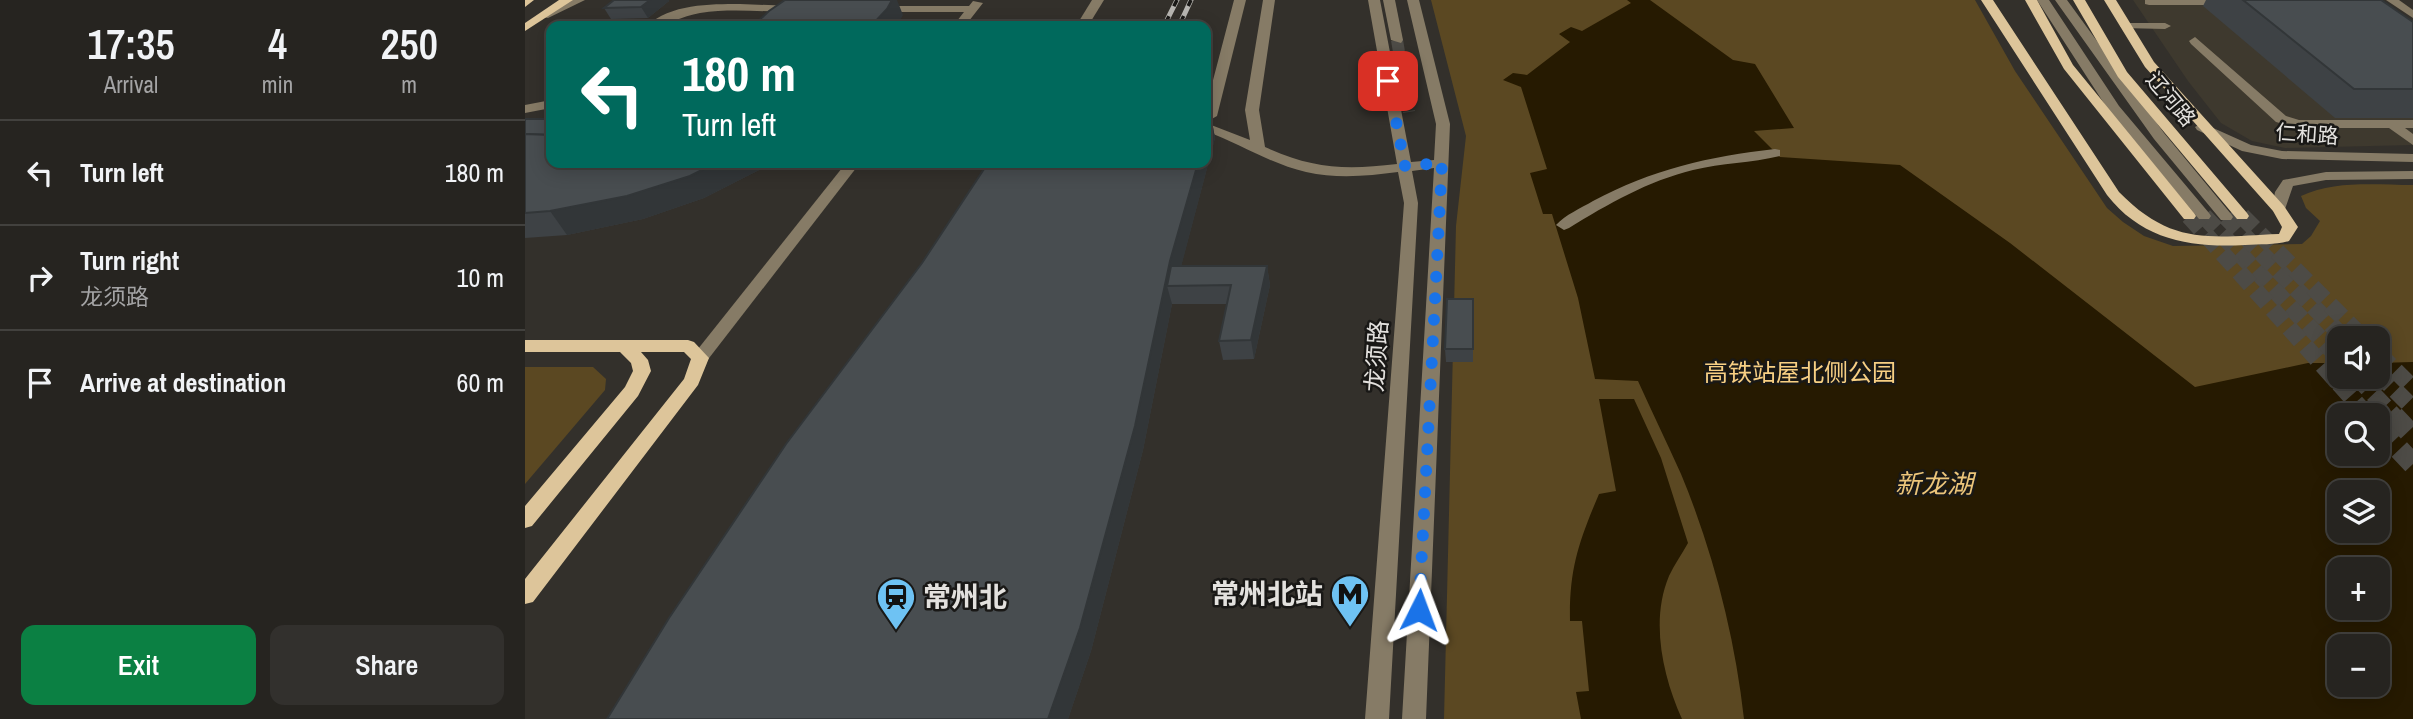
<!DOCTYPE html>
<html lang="en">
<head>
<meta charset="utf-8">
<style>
  body { margin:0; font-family:"Archivo Narrow","Noto Sans SC",sans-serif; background:#32302d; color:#f1f3f6; height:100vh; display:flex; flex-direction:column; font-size:26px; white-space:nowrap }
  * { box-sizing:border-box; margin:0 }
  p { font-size:23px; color:#a4a4a5 }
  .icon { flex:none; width:38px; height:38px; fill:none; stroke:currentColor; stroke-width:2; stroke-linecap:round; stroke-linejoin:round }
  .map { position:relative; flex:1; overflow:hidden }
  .panel { display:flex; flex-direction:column; background:#262420; width:525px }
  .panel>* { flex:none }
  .guide { position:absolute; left:21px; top:21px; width:665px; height:147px; border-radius:14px; box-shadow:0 4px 18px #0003,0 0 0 2px #42413e; background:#00695c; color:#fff; overflow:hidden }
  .fabs { position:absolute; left:1802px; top:326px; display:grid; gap:14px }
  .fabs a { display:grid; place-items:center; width:63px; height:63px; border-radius:14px; background:#262420; box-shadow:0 4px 18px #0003,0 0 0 2px #42413e; font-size:35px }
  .pin { position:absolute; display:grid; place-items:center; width:60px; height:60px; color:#fff; margin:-30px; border-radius:14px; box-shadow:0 4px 10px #0006 }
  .me { position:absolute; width:77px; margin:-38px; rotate:3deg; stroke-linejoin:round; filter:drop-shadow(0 0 5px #0008) }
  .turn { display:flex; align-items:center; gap:24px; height:147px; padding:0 21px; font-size:32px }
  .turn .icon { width:91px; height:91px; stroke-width:2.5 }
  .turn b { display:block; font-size:49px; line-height:60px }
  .eta { display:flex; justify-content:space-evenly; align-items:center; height:119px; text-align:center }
  .eta b { font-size:42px; font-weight:600; line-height:49px }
  .cta { display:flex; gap:14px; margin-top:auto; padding:14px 21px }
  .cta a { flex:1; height:80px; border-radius:14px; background:#0b8043; color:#fff; font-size:28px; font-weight:600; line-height:80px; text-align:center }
  .cta a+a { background:#32302d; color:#f1f3f6 }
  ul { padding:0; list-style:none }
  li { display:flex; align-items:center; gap:21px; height:105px; padding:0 21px; border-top:2px solid #42413e }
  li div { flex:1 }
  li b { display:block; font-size:26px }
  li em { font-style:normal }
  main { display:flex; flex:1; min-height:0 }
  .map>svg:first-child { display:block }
</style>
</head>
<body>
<main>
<section class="panel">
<div class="eta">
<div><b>17:35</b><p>Arrival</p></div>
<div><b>4</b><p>min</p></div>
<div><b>250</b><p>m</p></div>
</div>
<ul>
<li><svg class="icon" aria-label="left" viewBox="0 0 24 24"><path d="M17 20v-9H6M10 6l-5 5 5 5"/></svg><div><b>Turn left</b></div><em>180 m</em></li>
<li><svg class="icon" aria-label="right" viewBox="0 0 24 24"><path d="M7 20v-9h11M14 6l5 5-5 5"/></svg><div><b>Turn right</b><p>龙须路</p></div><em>10 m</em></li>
<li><svg class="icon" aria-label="arrive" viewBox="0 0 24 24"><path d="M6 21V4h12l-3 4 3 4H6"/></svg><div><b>Arrive at destination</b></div><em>60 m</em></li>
</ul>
<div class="cta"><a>Exit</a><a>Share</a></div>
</section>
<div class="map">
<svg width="1888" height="719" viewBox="0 0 1888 719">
  <rect width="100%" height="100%" fill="#33302b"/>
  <polygon fill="#3e392e" points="1608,0 1847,0 1888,29 1888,145 1760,148 1727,141 1696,123 1663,81"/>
  <g fill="#5b4822" fill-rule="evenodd">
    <path d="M906,0H1450L1490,71L1582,208L1598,222L1619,236L1648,246L1777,244L1786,236L1795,221L1781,208L1776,196C1810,180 1851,185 1888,185V719H919L931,226L941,136ZM1815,338H1853V376H1815ZM1815,415H1853V453H1815ZM1815,492H1853V530H1815ZM1815,569H1853V607H1815ZM1815,646H1853V684H1815Z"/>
    <polygon points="0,367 68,367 81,379 80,390 0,484"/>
  </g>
  <g fill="#261a01" fill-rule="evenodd">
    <path d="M1102,0H1125L1208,60L1230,64L1269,128L1229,131L1255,157L1375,165L1485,243L1670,387L1783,363H1815V376H1853V363L1888,362V719H1219C1210,637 1188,551 1156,474C1142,443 1127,412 1113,381L1070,379L1053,298L1027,214H1018L1005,173L1022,169L996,87L978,80L988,73L1002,75L1045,42L1034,34L1046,27L1057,31L1106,3ZM1815,415H1853V453H1815ZM1815,492H1853V530H1815ZM1815,569H1853V607H1815ZM1815,646H1853V684H1815Z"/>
    <path d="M1074,399H1109L1136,458L1163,543C1157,554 1149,565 1144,576C1125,621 1138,677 1157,719H1056L1051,692L1064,691L1057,621H1045C1044,569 1054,541 1074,494L1091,491Z"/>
  </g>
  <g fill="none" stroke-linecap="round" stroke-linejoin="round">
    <polyline stroke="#4d4b46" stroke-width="12" stroke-dasharray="12 6" stroke-linecap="butt" points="872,40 884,112"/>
    <g stroke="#4d4b46" stroke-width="17" stroke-dasharray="17 8" stroke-linecap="butt">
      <polyline points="1679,216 1815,359"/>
      <polyline points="1701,217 1819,338"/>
      <polyline points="1853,373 1888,408"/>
      <polyline points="1831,376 1870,417"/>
    </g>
    <polyline stroke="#4d4b46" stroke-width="21" stroke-dasharray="21 10" stroke-linecap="butt" points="1869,416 1888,436"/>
    <g stroke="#4d4b46" stroke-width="17" stroke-dasharray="17 8" stroke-linecap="butt">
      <polyline points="1664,216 1842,415"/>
      <polyline points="1717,216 1838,338"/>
      <polyline points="1853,353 1888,388"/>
    </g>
    <polyline stroke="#4d4b46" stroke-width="21" stroke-dasharray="21 10" stroke-linecap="butt" points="1853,427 1888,464"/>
    <g fill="#867b66" fill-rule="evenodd">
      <polygon points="45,0 60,0 23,18 13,16"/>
      <polygon points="567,0 579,0 563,26 551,26"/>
      <polygon points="709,0 721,0 692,116 685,120 681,119 685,92 681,90 681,82 687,84"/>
      <path d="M738,0H750L734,110L740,147C787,169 821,170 872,164L843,0H855L886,162L909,160L911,124L882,0H894L925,124L901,719H877L909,168L887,171L893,203L864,719H840L879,203L873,172C843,176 812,179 781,172C746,164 715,144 681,131V123L725,140L720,110Z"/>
      <polygon points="858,0 870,0 878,40 876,43 866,40"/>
      <polygon points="1512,0 1524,0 1594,106 1684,213 1686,216 1684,219 1674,219 1584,111"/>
      <polygon points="1530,0 1542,0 1639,133 1706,214 1708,217 1706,220 1696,220 1629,139"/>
      <polygon points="1620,0 1684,0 1686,2 1680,5 1624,5 1620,4"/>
      <polygon points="1861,0 1874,0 1888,10 1888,18"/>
      <polygon points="448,1 458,3 440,26 428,26 439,12 353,12 347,9 353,6 444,6"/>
      <path d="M215,4L269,6L275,9L269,12C238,12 206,8 175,13C156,16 140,27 122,26C145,4 185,4 215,4Z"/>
      <polygon points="1601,23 1640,23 1646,26 1640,29 1597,28 1595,26"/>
      <polygon points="1670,37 1761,116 1774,120 1888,120 1888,128 1880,128 1888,134 1888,145 1864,128 1773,128 1751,122 1666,44 1664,41"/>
      <polygon points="26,100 26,108 0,113 0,105"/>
      <polygon points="1677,123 1726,145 1757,151 1888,154 1888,162 1757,159 1717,151 1672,130 1670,127"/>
      <path d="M1250,149L1255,150V156C1226,163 1197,163 1168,170C1123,181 1083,204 1044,228L1039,230L1031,225C1040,215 1056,208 1068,201C1126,170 1185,156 1250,149Z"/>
      <polygon points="321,163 335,163 181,362 169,362 166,358 169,354"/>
      <polygon points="1888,171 1888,179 1801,180 1768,186 1759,212 1749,212 1747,209 1750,192 1758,180 1801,172"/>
    </g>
    <g fill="#ddc59a" fill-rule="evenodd">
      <polygon points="0,0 9,0 0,7"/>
      <polygon points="34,0 48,0 0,31 0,23"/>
      <path d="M1456,0H1468L1594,192C1647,246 1684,237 1754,234L1757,227L1748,211L1620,67L1579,0H1591L1629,62L1759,206L1773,227L1764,241C1750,245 1735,244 1720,245C1666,248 1617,240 1582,195Z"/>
      <polygon points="1500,0 1512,0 1548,65 1669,213 1671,216 1669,219 1659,219 1539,69"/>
      <polygon points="1548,0 1560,0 1602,72 1722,213 1724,216 1722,219 1712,219 1593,77"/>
      <polygon points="0,340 163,340 169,342 184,358 173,385 8,602 0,604 0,579 159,379 166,359 159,352 116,352 123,360 126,371 113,396 7,526 0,528 0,506 100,387 108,371 106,363 95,352 0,352"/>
    </g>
    <g stroke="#b8b6b2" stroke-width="5">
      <g id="rail">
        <polyline points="639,26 652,0"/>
        <polyline points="654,26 666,0"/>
      </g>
    </g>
    <use href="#rail" stroke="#191816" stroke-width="3.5" stroke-dasharray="11" stroke-linecap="butt"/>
  </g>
  <g fill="#3e4245">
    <polygon points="89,0 144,0 144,1 123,18 86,19 79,8"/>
    <polygon points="1681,0 1856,0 1888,22 1888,118 1810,118 1678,6"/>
    <polygon points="686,116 690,138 656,266 742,266 745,285 729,359 698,360 694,341 702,304 647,304 618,450 566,651 543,719 82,719"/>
    <polygon points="0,119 26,163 245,163 238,168 179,198 118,219 42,235 0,238"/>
    <polygon points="948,299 948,362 921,362 920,349"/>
  </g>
  <g fill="#323638">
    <polygon points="125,0 144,0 144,1 123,18 116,7"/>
    <polygon points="367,0 372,0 378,15 372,26 346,26"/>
    <polygon points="686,116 690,138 651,286 642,286 647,304 618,450 566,651 543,719 523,719 645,261 673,163 681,163 681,133"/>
    <polygon points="191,163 245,163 238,168 179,198 118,219 42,235 25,211"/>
    <polygon points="742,266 745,285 729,359 726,340"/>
  </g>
  <g fill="#484d50" stroke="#323638" stroke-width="2">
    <polygon points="89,0 125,0 116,7 79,8"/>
    <polygon points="260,0 367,0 362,9 346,26 228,26 244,11"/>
    <polygon points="1718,0 1856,0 1888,22 1888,89 1829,89"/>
    <polygon points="681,116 686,116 681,133"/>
    <polygon points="0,119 26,119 26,135 0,134"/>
    <polygon points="0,134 26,135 26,163 191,163 165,176 102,196 25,211 0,213"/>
    <polygon points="463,163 673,163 645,261 610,426 555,628 523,719 82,719 144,618 261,444 397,263"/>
    <polygon points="646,266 742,266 726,340 694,341 706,285 642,286"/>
    <polygon points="922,299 948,299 948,349 920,349"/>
  </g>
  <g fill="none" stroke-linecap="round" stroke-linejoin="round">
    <polyline stroke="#1a73e8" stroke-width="12" stroke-dasharray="0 21.6" points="863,81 880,166 917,163 894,610"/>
  </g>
  <defs>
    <g id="metro-pin" transform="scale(2.0125)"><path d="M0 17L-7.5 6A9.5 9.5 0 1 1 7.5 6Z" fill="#6ec2f3" stroke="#191816"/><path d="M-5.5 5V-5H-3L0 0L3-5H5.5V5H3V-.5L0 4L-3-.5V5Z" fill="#111"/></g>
    <g id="station-pin" transform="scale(2.0125)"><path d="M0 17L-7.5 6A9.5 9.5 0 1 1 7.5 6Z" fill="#6ec2f3" stroke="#191816"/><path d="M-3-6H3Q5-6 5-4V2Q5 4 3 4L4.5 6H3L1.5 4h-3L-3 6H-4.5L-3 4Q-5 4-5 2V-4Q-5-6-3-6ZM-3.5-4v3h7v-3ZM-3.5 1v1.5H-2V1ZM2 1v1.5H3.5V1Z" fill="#111"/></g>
  </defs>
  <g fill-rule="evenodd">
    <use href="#metro-pin" x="825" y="594"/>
    <use href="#station-pin" x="371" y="597"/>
  </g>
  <g text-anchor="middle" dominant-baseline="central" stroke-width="5" stroke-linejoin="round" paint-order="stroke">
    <g font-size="21" fill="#e3e1de" stroke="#191816">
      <text transform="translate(1646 99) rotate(50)">辽河路</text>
      <text transform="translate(1782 134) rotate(4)">仁和路</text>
    </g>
    <g font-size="24" fill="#e3e1de" stroke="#191816">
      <text transform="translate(851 356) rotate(-86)">龙须路</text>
    </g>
    <g font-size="24" fill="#f7cf83" stroke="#191816">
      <text x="1275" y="372">高铁站屋北侧公园</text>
    </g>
    <g font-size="26" font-style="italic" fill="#ecc57a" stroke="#191816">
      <text x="1409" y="483">新龙湖</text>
    </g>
    <g font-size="28" font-weight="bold" fill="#e3e1de" stroke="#191816" text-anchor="end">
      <text x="798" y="594">常州北站</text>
      <text x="398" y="597" text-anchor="start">常州北</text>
    </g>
  </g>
</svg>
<div class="fabs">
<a><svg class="icon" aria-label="sound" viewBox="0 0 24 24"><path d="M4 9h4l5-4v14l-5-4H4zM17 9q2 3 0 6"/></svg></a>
<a><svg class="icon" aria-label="search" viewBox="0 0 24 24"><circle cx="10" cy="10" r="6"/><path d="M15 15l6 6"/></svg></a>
<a><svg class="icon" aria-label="layers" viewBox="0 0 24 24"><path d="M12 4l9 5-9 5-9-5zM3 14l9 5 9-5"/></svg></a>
<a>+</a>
<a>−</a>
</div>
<div class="pin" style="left:863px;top:81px;background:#d93025"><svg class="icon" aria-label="arrive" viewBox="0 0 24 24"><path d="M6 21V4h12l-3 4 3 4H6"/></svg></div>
<svg class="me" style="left:894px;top:610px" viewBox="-20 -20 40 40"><path d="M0-17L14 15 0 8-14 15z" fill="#1a73e8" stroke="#fff" stroke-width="4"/></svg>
<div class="guide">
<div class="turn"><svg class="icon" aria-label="left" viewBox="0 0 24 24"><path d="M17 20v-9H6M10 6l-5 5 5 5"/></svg><div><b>180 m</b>Turn left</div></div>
</div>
</div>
</main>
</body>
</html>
